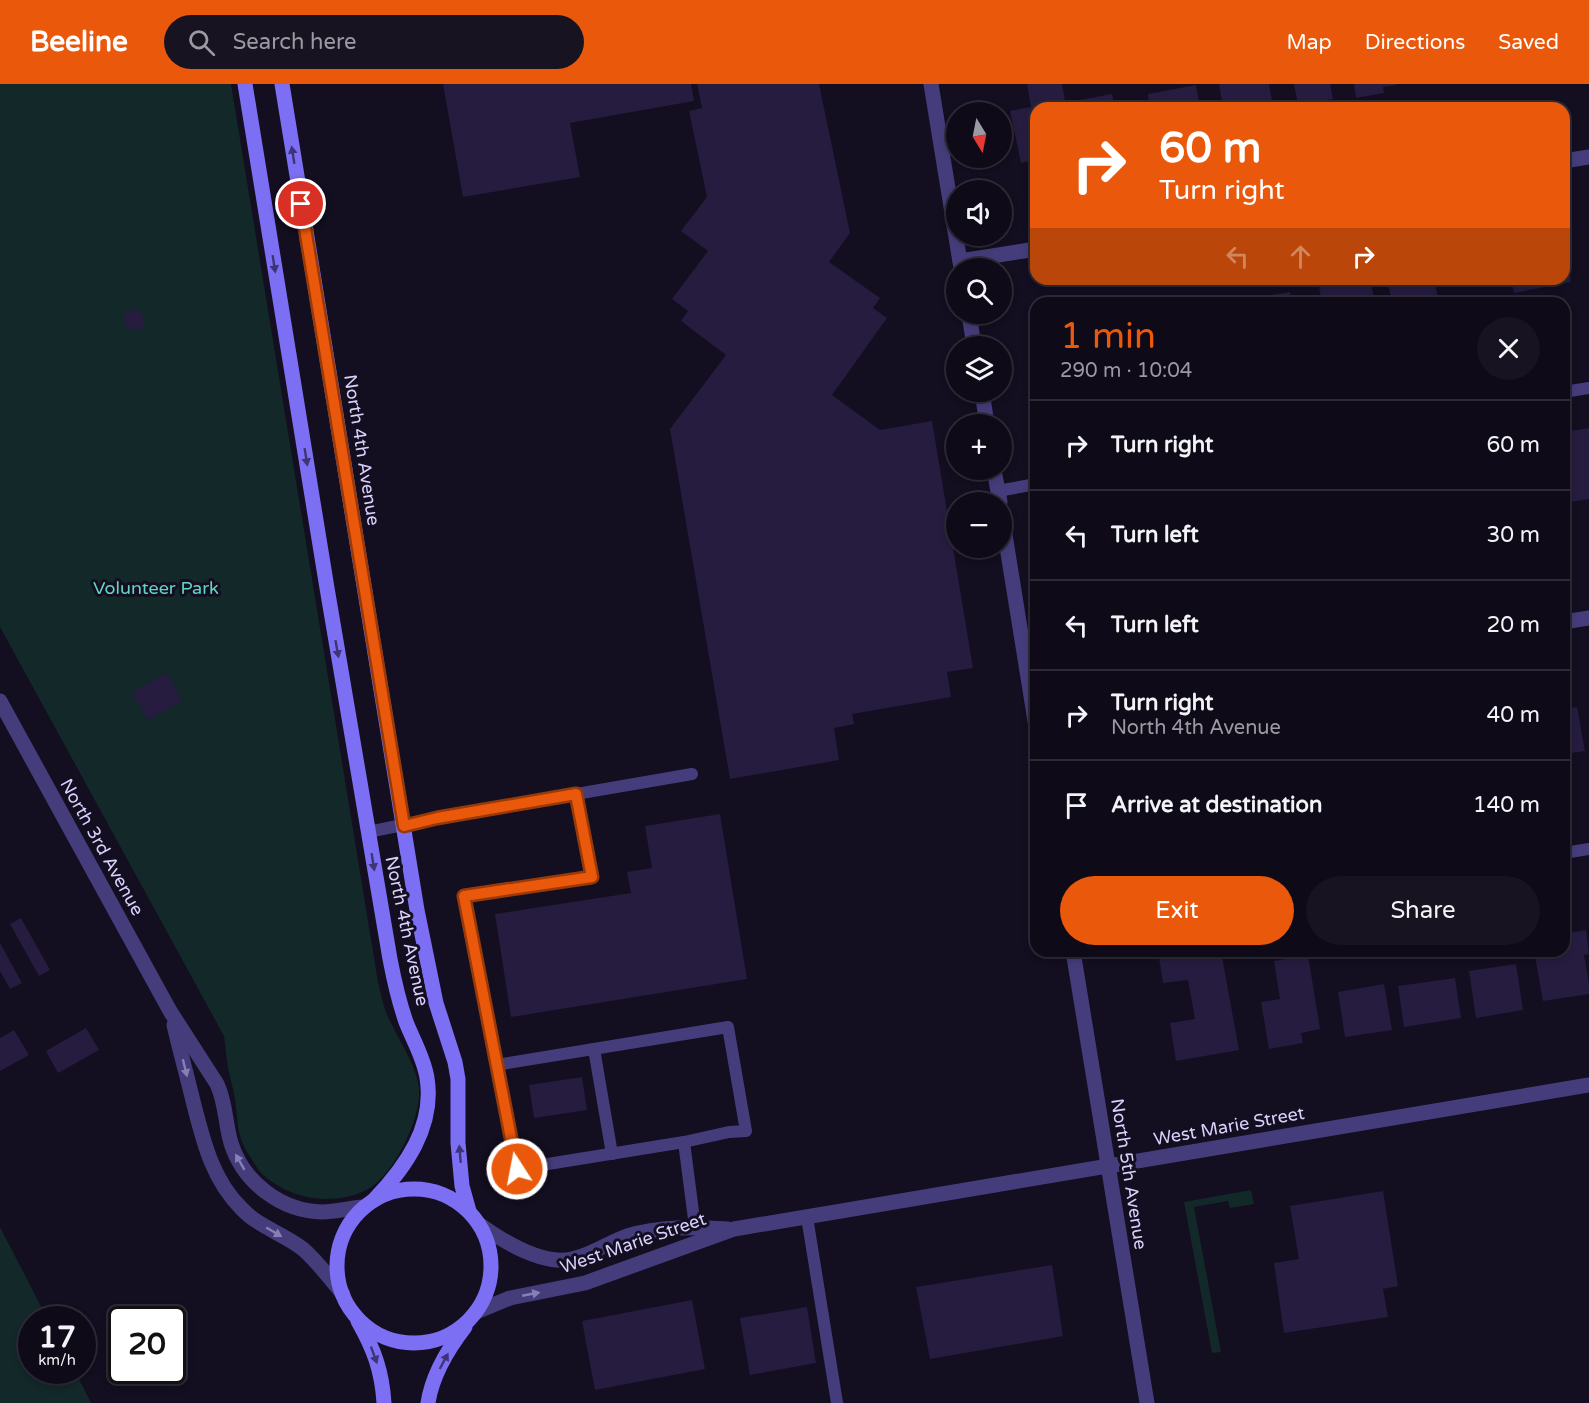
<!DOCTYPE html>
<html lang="en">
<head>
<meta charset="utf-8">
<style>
  body { margin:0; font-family:"Varela Round",sans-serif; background:#171321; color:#f1f3f6; height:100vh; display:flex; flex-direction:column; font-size:22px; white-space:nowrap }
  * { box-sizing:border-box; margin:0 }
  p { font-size:20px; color:#9b9aa2 }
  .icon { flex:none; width:33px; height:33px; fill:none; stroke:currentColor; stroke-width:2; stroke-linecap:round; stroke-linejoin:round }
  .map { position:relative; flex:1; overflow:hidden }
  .drawer { position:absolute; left:1030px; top:213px; width:540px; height:660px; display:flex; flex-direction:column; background:#0e0a18; border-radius:18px; box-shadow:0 3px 9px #0003,0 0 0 2px #2e2b37 }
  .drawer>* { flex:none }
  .top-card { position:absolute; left:1030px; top:18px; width:540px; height:183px; border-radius:18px; box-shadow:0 3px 9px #0003,0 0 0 2px #2e2b37; background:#ea580c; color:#fff; overflow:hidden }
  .needle { width:39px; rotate:170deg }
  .fabs { position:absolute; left:946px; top:18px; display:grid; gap:12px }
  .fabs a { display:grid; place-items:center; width:66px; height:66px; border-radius:50%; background:#0e0a18; box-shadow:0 3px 9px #0003,0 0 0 2px #2e2b37; font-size:30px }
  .speed { position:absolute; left:18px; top:1222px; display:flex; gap:12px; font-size:30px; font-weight:700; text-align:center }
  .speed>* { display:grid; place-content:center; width:78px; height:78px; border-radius:50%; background:#0e0a18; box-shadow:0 3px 9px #0003,0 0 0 2px #2e2b37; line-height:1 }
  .speed small { font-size:15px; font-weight:400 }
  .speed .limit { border:3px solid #111; border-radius:9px; background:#fff; color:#111 }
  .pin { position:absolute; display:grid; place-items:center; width:51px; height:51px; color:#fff; margin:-26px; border:3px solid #fff; border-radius:50%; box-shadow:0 2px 6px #0007 }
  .me { position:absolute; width:66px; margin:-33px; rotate:349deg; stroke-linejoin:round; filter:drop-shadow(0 0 4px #0008) }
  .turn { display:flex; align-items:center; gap:21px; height:126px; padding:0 30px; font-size:27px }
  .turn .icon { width:78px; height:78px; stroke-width:2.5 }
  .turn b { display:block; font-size:42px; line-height:51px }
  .lanes { display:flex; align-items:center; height:57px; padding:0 30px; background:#0003; justify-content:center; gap:30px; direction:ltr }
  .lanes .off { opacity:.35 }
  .round { display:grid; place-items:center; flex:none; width:63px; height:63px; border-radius:32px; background:#171321 }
  .head { display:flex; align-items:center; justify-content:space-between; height:102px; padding:0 30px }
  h1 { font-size:36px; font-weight:600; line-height:45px; color:#ea580c }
  .button { display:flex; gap:12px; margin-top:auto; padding:12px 30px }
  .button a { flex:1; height:69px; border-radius:36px; background:#ea580c; color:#fff; font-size:24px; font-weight:600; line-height:69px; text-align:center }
  .button a+a { background:#171321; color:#f1f3f6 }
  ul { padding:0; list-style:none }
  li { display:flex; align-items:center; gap:18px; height:90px; padding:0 30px; border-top:2px solid #2e2b37 }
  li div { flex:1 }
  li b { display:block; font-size:22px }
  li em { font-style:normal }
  header { display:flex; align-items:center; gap:36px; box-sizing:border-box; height:84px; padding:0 30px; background:#ea580c; color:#fff }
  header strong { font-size:28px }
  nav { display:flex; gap:33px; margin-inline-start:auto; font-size:21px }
  .search { width:420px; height:54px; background:#171321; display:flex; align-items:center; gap:15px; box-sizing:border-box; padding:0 21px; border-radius:33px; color:#9b9aa2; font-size:22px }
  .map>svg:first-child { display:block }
</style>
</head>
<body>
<header>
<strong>Beeline</strong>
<div class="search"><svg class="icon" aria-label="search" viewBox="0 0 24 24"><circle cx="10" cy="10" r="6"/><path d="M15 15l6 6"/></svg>Search here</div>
<nav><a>Map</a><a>Directions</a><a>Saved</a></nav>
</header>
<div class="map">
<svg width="1589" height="1319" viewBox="0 0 1589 1319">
  <rect width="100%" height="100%" fill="#130e20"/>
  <g fill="#122829">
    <path d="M0,0H231L378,898C381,909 383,922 388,933C397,952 417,983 419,1003C420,1019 415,1037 408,1052C400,1070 386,1095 368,1105C334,1123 290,1116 262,1090C257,1085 253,1077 249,1071C236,1051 238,1037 235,1015C233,1004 230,994 228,984C226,974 226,963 224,952L0,543Z"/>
    <polygon points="1251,1106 1254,1120 1230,1124 1228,1117 1194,1123 1221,1268 1212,1269 1184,1118"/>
    <polygon points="0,1143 48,1236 32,1236 32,1287 75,1287 91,1319 0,1319"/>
  </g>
  <g fill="#261c3f">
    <polygon points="443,0 691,0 694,17 570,39 580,93 463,113"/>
    <polygon points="697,0 819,0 850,149 829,178 880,214 873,224 887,234 832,311 880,346 932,337 973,584 947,588 951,613 852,630 854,640 834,644 839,676 730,695 670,345 726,271 681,237 688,227 672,215 708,167 681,147 707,113 689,27 702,24"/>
    <polygon points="1027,0 1062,0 1065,17 1058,19 1059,24 1036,24 1036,76 1021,79 1010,27 1031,23"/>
    <polygon points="1219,0 1269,0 1273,23 1223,24"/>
    <polygon points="1294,0 1330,0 1333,15 1298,21"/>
    <polygon points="1354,0 1396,0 1396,1 1383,3 1384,9 1356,14"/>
    <polygon points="1196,1 1200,24 1150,24 1148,10"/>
    <polygon points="1112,10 1115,24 1080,24 1079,16"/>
    <polygon points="1564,168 1566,168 1571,198 1514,209 1511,195 1564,195"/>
    <polygon points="1358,195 1370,195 1375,219 1322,219 1319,202"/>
    <polygon points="1387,195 1434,195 1439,219 1392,219"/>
    <polygon points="1290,208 1291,219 1252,219 1252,214"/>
    <polygon points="139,226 145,236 141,246 128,246 122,235 127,227"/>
    <polygon points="1589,344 1589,415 1564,419 1564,348"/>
    <polygon points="167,589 182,617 148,636 132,608"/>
    <polygon points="1577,623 1585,667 1564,670 1564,625"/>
    <polygon points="720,730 747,895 511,933 495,830 631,809 627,788 652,784 645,742"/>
    <polygon points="21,834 50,886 39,892 10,840"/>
    <polygon points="1586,846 1589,870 1584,871 1589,900 1589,910 1543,917 1535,872 1564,867 1564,850"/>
    <polygon points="0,859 22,899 10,905 0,887"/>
    <polygon points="1158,867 1221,867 1239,966 1176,977 1170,939 1195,935 1188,896 1163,899"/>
    <polygon points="1308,871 1320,945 1301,949 1303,959 1269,965 1261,918 1280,915 1274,877"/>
    <polygon points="1516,880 1523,926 1476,934 1469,887"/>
    <polygon points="1455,894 1461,934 1404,943 1398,902"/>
    <polygon points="1384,900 1392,946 1345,953 1338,908"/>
    <polygon points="86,944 99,966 58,989 46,967"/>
    <polygon points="14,946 29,971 0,987 0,954"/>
    <polygon points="582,993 587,1026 534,1034 529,1001"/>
    <polygon points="1383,1107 1398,1202 1383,1205 1388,1233 1284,1249 1274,1179 1299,1175 1290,1122"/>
    <polygon points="1052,1181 1063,1252 930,1275 916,1203"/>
    <polygon points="692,1216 705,1285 595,1306 582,1237"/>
    <polygon points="807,1223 816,1279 750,1291 740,1234"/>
  </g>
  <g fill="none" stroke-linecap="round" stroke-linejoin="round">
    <g stroke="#453d7b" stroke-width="12">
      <polyline points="1564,308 1589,304"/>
      <polyline points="998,407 1036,400"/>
      <polyline points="368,748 437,734 692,690"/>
      <polyline points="1564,769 1589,765"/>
      <polyline points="594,965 612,1070"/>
      <polyline points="496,981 728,943 746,1047 729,1048 684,1058 517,1085 463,812 592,793 576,710"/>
      <polyline points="684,1058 695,1143"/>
      <polyline points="807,1133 837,1319"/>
    </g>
    <g stroke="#453d7b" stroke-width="15">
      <polyline points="1564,77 1589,73"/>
      <polyline points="960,177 1036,165"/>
      <polyline points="1564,538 1589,534"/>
      <path d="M479,1140C504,1158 545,1184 576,1174C594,1169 610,1158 627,1152C660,1142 694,1143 728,1145"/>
      <polyline points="476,1228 510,1214 585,1199 734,1145 1589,1001"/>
    </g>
    <g stroke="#453d7b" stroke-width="15">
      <polyline points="931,0 961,184"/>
      <polyline points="969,230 974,262"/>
      <polyline points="982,308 987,340"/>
      <polyline points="994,386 1000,418"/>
      <polyline points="1002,432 1036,643"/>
      <path d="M0,617L170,927L217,1000C226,1019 225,1039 231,1059C243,1098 281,1127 322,1128C336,1128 349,1124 363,1123"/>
      <polyline points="1073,867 1147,1319"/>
      <path d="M174,941C180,967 187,992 193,1017C203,1056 212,1096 242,1125C259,1143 284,1150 303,1165C318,1178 330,1195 343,1210"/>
    </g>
    <g stroke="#7d6ff4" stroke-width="15">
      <path d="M245,0L327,504L390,875C394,896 399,918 406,938C413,956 424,974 427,994C435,1042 405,1084 374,1116"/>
      <polyline points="282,0 417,826 436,919 455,978 458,995 458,1059 462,1102 469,1127"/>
      <circle cx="414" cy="1182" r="77"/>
      <path d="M358,1237C374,1265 382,1287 384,1319"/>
      <path d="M428,1319C432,1292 448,1265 465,1243"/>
    </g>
  </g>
  <defs><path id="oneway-solid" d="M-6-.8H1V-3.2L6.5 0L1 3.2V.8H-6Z" transform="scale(1.5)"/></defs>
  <g fill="#3d3575">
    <use href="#oneway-solid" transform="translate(293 71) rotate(-99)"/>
    <use href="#oneway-solid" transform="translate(274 180) rotate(81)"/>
    <use href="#oneway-solid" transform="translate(306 373) rotate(81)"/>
    <use href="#oneway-solid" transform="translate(337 565) rotate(80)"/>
    <use href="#oneway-solid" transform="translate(373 778) rotate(81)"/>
    <use href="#oneway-solid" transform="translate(460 1070) rotate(-95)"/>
    <use href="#oneway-solid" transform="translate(374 1271) rotate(70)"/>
    <use href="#oneway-solid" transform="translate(444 1277) rotate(-62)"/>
  </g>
  <g fill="#8880b5">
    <use href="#oneway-solid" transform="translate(185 984) rotate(76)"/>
    <use href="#oneway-solid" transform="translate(240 1078) rotate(-120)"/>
    <use href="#oneway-solid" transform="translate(274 1148) rotate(30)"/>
    <use href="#oneway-solid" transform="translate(531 1210) rotate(-11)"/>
  </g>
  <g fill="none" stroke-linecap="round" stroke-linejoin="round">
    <g stroke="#983908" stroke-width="15">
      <polyline id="route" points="301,120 404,742 437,734 576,710 592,793 464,812 517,1085"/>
    </g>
    <use href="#route" stroke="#ea580c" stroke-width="10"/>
  </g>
  <g text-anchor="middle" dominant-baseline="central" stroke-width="6" stroke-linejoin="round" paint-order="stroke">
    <g font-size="18" fill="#d9d1fb" stroke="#130e20">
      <text transform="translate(362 366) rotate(81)">North 4th Avenue</text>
      <text transform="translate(102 763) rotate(61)">North 3rd Avenue</text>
      <text transform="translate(407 847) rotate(78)">North 4th Avenue</text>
      <text transform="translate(1229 1042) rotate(-10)">West Marie Street</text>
      <text transform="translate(1129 1090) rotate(81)">North 5th Avenue</text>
      <text transform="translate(633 1159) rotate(-19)">West Marie Street</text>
    </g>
    <g font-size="18" fill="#63d5c2" stroke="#130e20">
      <text x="156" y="504">Volunteer Park</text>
    </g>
  </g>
</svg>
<div class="fabs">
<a><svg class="needle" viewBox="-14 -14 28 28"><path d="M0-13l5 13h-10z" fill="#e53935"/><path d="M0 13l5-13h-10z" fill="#9b9aa2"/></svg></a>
<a><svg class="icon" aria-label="sound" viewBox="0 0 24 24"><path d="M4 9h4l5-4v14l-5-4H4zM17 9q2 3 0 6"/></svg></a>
<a><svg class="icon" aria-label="search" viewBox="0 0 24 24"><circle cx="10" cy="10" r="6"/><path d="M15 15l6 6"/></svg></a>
<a><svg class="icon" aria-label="layers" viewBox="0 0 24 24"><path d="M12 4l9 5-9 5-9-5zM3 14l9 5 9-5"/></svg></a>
<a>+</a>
<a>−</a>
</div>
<div class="speed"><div>17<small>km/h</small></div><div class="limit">20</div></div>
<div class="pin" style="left:301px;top:120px;background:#d93025"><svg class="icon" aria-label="arrive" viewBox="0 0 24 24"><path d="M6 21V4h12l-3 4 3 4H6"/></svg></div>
<svg class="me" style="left:517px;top:1085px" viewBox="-20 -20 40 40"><circle r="17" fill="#ea580c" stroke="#fff" stroke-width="3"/><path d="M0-11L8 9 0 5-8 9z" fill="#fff"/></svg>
<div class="top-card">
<div class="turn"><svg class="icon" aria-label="right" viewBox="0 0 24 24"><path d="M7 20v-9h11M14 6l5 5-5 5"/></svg><div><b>60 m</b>Turn right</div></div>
<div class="lanes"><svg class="icon off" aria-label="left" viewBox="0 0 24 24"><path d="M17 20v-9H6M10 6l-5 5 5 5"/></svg><svg class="icon off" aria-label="ahead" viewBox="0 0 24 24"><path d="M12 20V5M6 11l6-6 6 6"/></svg><svg class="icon" aria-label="right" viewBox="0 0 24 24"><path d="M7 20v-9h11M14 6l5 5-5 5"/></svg></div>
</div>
<section class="drawer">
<div class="head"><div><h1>1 min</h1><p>290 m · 10:04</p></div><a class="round"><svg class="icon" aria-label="close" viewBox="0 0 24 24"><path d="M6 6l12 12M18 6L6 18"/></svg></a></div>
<ul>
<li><svg class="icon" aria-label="right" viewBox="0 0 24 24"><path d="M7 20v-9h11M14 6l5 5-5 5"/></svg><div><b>Turn right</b></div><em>60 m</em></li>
<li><svg class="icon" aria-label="left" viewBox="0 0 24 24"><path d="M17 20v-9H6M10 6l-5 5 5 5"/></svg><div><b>Turn left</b></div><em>30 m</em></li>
<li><svg class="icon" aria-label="left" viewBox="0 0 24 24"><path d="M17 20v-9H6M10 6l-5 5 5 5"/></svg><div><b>Turn left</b></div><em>20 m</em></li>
<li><svg class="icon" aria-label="right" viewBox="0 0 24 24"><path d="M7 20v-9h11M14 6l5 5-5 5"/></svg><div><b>Turn right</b><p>North 4th Avenue</p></div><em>40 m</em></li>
<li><svg class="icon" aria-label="arrive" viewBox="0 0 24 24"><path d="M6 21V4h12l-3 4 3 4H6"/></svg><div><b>Arrive at destination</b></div><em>140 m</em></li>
</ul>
<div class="button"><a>Exit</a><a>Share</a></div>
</section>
</div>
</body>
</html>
